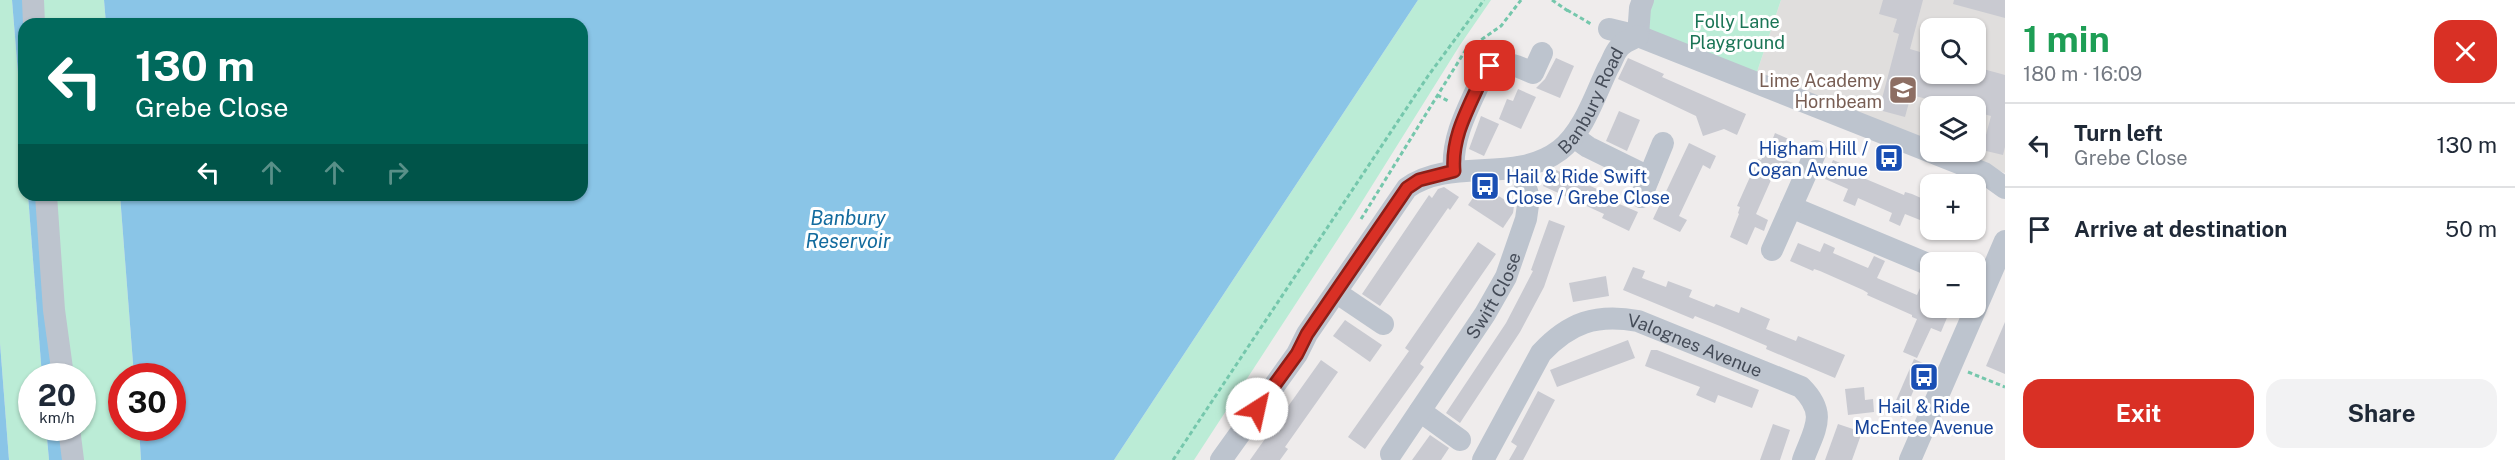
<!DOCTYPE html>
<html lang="en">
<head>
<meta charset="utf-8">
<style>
  body { margin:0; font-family:"Public Sans",sans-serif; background:#f2f2f3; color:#1f2937; height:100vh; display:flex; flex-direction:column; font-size:22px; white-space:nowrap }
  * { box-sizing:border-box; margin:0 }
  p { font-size:20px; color:#747a83 }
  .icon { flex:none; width:33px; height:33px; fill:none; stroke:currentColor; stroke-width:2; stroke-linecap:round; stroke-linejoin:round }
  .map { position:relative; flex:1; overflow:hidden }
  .details { display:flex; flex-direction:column; background:#fff; width:510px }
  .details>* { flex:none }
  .guide { position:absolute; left:18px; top:18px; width:570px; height:183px; border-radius:18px; box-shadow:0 2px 4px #0004; background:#00695c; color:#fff; overflow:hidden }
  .fabs { position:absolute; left:1920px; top:18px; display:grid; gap:12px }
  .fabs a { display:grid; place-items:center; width:66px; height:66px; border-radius:12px; background:#fff; box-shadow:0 2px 4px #0004; font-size:30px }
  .speed { position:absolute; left:18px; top:363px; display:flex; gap:12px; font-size:30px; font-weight:700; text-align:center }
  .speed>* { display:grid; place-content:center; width:78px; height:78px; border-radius:50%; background:#fff; box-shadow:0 2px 4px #0004; line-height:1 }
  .speed small { font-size:15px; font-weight:400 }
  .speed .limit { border:9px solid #d22; background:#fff; color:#111 }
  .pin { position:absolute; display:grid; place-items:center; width:51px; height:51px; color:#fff; margin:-26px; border-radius:12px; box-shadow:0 3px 9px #0006 }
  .me { position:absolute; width:66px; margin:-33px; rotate:35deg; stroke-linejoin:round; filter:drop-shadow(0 0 4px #0008) }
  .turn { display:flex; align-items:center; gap:21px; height:126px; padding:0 18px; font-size:27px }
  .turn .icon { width:78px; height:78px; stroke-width:2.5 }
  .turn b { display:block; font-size:42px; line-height:51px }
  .lanes { display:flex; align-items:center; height:57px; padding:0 18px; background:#0003; justify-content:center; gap:30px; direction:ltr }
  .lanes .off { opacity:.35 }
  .round { display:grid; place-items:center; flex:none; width:63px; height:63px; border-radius:18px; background:#f2f2f3 }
  .overview { display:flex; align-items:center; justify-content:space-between; height:102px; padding:0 18px }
  h1 { font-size:36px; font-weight:700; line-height:45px; color:#1e9e55 }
  .action { display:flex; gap:12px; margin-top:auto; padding:12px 18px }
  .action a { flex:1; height:69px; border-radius:18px; background:#d93025; color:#fff; font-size:24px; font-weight:700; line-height:69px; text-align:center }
  .action a+a { background:#f2f2f3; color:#1f2937 }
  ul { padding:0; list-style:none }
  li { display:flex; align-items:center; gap:18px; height:84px; padding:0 18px; border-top:2px solid #e0e1e3 }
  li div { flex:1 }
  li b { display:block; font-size:22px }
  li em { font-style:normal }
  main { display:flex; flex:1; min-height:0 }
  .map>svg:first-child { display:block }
</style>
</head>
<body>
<main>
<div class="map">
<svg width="2005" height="460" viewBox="0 0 2005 460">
  <rect width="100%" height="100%" fill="#efecec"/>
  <path fill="#e0dedd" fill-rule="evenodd" d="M1781,0H2005V173L1950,152H1976V106H1930V143L1757,72ZM1930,28H1976V74H1930Z"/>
  <g fill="#bbecd6">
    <polygon points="0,0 12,0 24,147 24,195 28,195 42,376 32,376 32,428 46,428 49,460 9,460 0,343"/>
    <polygon points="27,0 104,0 106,24 29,24"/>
    <polygon points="1418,0 1491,0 1460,45 1353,216 1194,460 1114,460"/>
    <polygon points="1653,0 1781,0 1757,72 1643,29"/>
    <polygon points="42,195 120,195 134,376 122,376 122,428 139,428 141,460 65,460 62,428 82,428 82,376 59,376"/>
  </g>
  <g fill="#8ac5e7">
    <polygon points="12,0 27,0 24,24 24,147"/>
    <polygon points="104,0 1418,0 1114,460 141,460 139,428 172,428 172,376 134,376 120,195 582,195 582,24 106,24"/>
    <polygon points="28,195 42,195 59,376 42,376"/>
    <polygon points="0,343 9,460 0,460"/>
    <polygon points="46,428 62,428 65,460 49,460"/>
  </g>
  <g fill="#c9cad1">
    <polygon points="1883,0 1923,0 1910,49 1930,55 1930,74 1976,74 1976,67 2005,75 2005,147 2003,155 1982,150 1991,116 1976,112 1976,106 1955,106 1911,95 1905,117 1879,110 1899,34 1893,32 1897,19 1879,14"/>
    <polygon points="1954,0 2005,0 2005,18 1953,4"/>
    <polygon points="1556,58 1574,66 1560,98 1536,88 1545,79"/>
    <polygon points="1628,58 1664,74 1662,77 1746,114 1737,135 1724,129 1703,136 1696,116 1618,79"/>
    <polygon points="1518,89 1536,97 1521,129 1499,119 1507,99 1513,101"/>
    <polygon points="1619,111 1640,120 1627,151 1606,141"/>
    <polygon points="1481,116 1499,124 1484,156 1469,149"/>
    <polygon points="1775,133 1793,141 1785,160 1793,163 1788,176 1775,171 1756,214 1768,220 1764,231 1755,227 1747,245 1730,237 1739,214 1738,213 1740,207 1737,206 1758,159 1761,160 1764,155 1766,156"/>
    <polygon points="1689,143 1716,156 1710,169 1703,165 1679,216 1687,220 1680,232 1653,219"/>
    <polygon points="1833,160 1857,170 1863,174 1861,177 1904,195 1905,192 1912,194 1930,202 1930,224 1905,214 1900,226 1889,221 1892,213 1858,198 1855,206 1843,201 1848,189 1825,179"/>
    <polygon points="1554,169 1612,196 1610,200 1638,212 1629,231 1602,218 1604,214 1543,186 1549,172"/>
    <polygon points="1482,185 1514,206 1513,213 1503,228 1468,205"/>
    <polygon points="1444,187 1459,197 1450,210 1448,208 1380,306 1362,294 1429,195 1432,198 1438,189"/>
    <polygon points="1549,220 1565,226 1544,287 1520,332 1460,423 1446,413 1506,323 1533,271 1531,270"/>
    <polygon points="1478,242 1496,254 1420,364 1424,367 1365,449 1348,437 1409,351 1405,348"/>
    <polygon points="1798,243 1820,252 1824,243 1835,248 1833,253 1868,268 1874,256 1885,261 1877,278 1917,295 1920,288 1930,293 1930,308 1937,308 1949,313 1941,332 1931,328 1917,358 1903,352 1917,319 1912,317 1912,315 1867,295 1868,293 1863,290 1820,271 1814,269 1813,271 1790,261"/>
    <polygon points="1633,267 1645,271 1642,278 1666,287 1668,281 1692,290 1689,297 1714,307 1716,304 1739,313 1741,307 1770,319 1766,329 1796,341 1798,336 1845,355 1835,378 1766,349 1767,346 1720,326 1695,316 1693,319 1623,290"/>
    <polygon points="1606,276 1609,296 1573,302 1569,283"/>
    <polygon points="1345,320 1382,345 1370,362 1333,336"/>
    <polygon points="2005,322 2005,374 1986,366"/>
    <polygon points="1628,340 1635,358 1557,387 1550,370"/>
    <polygon points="1651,350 1657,350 1759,390 1752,408 1718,395 1715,403 1696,395 1700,387 1645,366"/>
    <polygon points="1914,359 1925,364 1902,417 1891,412"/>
    <polygon points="1321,360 1338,372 1285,447 1288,449 1280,460 1250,460"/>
    <polygon points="1864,387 1865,400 1873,399 1874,412 1848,415 1845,389"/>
    <polygon points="1538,391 1555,400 1523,460 1509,460 1517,446 1511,442"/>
    <polygon points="1773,424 1790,430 1780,460 1760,460"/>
    <polygon points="1838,424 1862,432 1852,460 1825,460"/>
    <polygon points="1430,435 1449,448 1441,460 1412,460"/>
  </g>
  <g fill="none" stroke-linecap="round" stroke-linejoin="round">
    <g stroke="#75c7ac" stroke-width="3" stroke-dasharray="4.5 3" stroke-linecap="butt">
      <polyline points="1552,0 1568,11"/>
      <polyline points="1567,10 1591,24"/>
      <polyline points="1437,95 1450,102"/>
      <polyline points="1361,219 1465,51 1501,26 1521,0"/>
      <polyline points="1968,372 2005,387"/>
      <polyline points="1173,460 1428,76 1484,0"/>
    </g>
    <g stroke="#bdc4ce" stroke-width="22">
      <polyline points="33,0 34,24"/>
      <polyline points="1609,29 1638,36 1984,173 2005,188"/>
      <polyline points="1638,36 1640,8 1643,0"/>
      <polyline points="1574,137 1588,147 1649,177"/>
      <path d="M1454,171C1451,136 1470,105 1484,73C1498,56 1515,65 1533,73L1542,53"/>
      <polyline points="46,195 54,310 63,376"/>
      <polyline points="1641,197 1663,143"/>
      <polyline points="1791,207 1930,265"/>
      <polyline points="1772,250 1816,151"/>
      <polyline points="1337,293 1383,324"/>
      <polyline points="1420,411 1460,440"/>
      <polyline points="69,428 73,460"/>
      <path id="s1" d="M1391,454L1485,314L1506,277L1526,219L1529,198L1520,167"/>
      <path id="s2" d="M1221,460L1297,354L1307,334L1407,188C1452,156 1514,185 1560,150C1584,131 1595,95 1608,68C1612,62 1614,53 1619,48C1623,42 1632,39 1638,36"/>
      <path id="s3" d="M1483,460L1541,353C1569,323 1596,313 1638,321L1801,387C1828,414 1815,428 1803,460"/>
      <polyline points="1910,460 2005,241"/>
    </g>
  </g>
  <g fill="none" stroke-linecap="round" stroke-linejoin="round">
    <g stroke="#8d1f18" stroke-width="15">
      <path id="route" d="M1257,409L1297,354L1307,334L1407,188L1419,180L1454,171C1451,135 1470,106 1484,73L1490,66"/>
    </g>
    <use href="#route" stroke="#d93025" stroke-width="10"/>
  </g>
  <defs>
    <g id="school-square" transform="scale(1.5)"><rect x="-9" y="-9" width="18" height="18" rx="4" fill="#8d6e63" stroke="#fff"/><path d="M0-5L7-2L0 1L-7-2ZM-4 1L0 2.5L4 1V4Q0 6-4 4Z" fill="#fff"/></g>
    <g id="bus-square" transform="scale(1.5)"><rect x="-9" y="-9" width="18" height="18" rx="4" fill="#1a4fb4" stroke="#fff"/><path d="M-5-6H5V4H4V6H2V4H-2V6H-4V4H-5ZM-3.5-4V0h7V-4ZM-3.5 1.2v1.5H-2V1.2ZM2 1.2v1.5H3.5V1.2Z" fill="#fff"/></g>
  </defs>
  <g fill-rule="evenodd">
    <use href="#school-square" x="1903" y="90"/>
    <use href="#bus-square" x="1889" y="158"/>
    <use href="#bus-square" x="1485" y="186"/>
    <use href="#bus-square" x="1924" y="377"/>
  </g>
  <g text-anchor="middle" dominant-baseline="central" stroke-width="6" stroke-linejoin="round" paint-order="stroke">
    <g font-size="18" fill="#1b7556" stroke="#fff">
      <text x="1737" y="21">Folly Lane<tspan x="1737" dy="21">Playground</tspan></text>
    </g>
    <g font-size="18" fill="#785e54" stroke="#fff" text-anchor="end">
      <text x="1882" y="80">Lime Academy<tspan x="1882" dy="21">Hornbeam</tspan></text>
    </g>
    <g font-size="18" fill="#454c58" stroke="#fff">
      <text stroke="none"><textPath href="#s2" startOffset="549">Banbury Road</textPath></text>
      <text stroke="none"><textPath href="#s1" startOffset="189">Swift Close</textPath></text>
      <text stroke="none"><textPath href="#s3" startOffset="291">Valognes Avenue</textPath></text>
    </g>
    <g font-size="18" fill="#164399" stroke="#fff" text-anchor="end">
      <text x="1868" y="148">Higham Hill /<tspan x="1868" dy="21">Cogan Avenue</tspan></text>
      <text x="1506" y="176" text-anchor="start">Hail &amp; Ride Swift<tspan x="1506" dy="21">Close / Grebe Close</tspan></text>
      <text x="1924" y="406" text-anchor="middle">Hail &amp; Ride<tspan x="1924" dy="21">McEntee Avenue</tspan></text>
    </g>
    <g font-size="20" font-style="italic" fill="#136b9e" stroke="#fff">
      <text x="848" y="218">Banbury<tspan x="848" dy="23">Reservoir</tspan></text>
    </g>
  </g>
</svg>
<div class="fabs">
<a><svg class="icon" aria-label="search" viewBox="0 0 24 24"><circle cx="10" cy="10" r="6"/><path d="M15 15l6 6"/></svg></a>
<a><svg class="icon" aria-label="layers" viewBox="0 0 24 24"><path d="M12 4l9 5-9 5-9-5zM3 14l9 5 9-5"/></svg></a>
<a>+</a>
<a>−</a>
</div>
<div class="speed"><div>20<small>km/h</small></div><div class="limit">30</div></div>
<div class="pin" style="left:1490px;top:66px;background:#d93025"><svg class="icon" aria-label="arrive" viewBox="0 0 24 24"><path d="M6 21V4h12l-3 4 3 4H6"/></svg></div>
<svg class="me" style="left:1257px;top:409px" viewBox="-20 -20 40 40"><circle r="19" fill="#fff"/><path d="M0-13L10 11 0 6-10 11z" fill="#d93025"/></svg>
<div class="guide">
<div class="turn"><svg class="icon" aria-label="left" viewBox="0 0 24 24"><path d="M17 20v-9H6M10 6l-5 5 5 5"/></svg><div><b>130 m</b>Grebe Close</div></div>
<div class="lanes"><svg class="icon" aria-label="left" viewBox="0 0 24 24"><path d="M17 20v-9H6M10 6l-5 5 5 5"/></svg><svg class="icon off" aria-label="ahead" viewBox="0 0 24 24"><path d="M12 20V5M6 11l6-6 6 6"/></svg><svg class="icon off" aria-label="ahead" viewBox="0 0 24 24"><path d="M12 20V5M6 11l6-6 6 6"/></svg><svg class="icon off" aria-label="right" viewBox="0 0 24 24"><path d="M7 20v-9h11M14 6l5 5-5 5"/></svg></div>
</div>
</div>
<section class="details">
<div class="overview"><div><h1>1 min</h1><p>180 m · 16:09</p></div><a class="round" style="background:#d93025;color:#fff"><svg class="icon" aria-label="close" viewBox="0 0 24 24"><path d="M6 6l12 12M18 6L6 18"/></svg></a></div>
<ul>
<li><svg class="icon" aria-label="left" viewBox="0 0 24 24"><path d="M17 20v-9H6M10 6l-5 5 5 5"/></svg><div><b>Turn left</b><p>Grebe Close</p></div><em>130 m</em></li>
<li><svg class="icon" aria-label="arrive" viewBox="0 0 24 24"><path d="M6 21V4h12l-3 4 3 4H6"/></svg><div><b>Arrive at destination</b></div><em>50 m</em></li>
</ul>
<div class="action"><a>Exit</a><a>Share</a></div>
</section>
</main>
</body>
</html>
